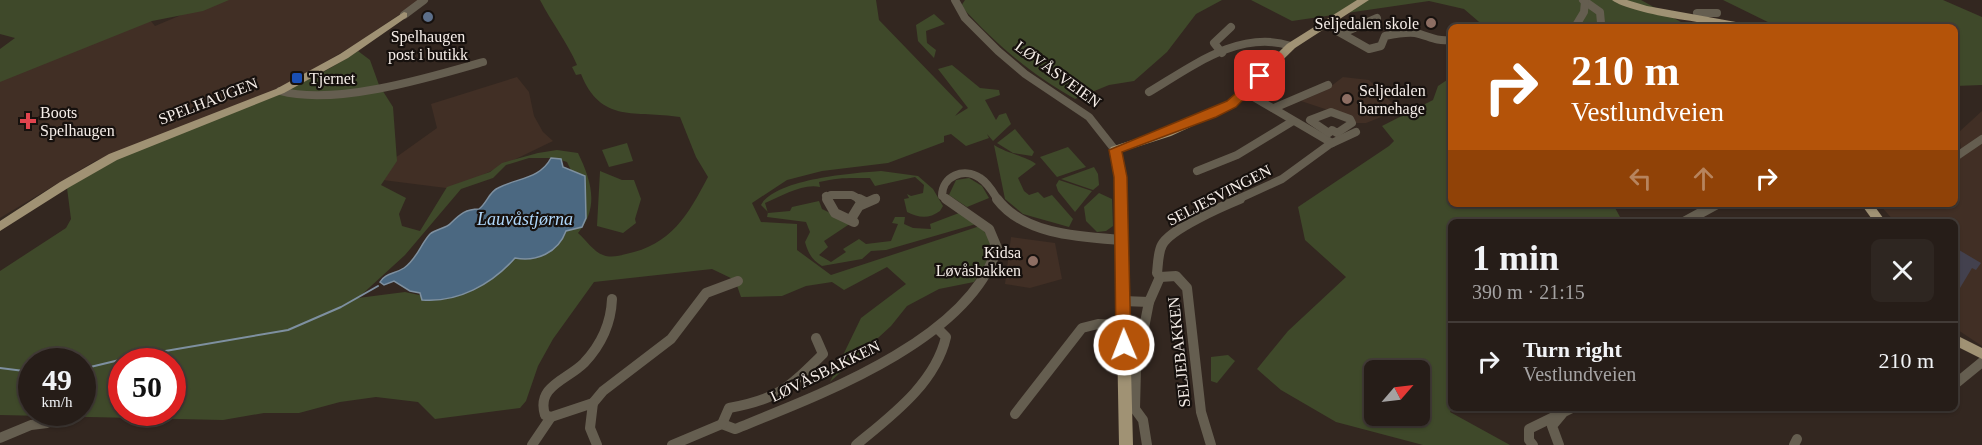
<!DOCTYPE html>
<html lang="en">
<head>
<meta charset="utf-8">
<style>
  body { margin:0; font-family:"Times New Roman",serif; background:#2e2621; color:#f1f3f6; height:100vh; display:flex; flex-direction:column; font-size:22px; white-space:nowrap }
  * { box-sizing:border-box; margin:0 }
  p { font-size:20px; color:#a4a2a2 }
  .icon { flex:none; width:33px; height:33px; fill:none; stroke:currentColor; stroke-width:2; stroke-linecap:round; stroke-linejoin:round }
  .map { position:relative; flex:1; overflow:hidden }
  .side { position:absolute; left:1448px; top:219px; width:510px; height:192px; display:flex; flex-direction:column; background:#261d18; border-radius:9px; box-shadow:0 2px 4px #0004,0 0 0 2px #423b37 }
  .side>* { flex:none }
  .top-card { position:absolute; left:1448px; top:24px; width:510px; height:183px; border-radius:9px; box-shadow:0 2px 4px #0004,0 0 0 2px #423b37; background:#b45309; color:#fff; overflow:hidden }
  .needle { width:39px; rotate:62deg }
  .buttons { position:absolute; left:1364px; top:360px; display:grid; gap:12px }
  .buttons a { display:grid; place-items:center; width:66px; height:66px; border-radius:9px; background:#261d18; box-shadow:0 2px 4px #0004,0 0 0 2px #423b37; font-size:30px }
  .speed { position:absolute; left:18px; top:348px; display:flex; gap:12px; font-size:30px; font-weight:700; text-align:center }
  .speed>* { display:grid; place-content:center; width:78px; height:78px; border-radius:50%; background:#261d18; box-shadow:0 2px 4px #0004,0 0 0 2px #423b37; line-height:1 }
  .speed small { font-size:15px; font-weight:400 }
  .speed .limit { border:9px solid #d22; background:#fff; color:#111 }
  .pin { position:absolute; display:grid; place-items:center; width:51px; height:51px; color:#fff; margin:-26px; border-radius:12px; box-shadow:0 3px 9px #0006 }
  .me { position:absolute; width:66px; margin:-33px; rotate:359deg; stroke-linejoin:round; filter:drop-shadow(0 0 4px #0008) }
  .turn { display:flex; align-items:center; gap:21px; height:126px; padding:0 24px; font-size:27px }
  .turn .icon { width:78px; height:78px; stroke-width:2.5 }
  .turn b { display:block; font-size:42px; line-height:51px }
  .lanes { display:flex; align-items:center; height:57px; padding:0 24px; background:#0003; justify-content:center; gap:30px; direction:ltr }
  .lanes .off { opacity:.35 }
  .round { display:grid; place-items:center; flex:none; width:63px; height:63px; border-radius:9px; background:#2e2621 }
  .headline { display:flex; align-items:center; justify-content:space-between; height:102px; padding:0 24px }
  h1 { font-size:36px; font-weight:800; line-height:45px }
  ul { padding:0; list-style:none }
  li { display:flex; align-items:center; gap:18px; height:78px; padding:0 24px; border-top:2px solid #423b37 }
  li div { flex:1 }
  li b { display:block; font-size:22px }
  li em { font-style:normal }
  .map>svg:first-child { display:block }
</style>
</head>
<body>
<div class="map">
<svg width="1982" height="445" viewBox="0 0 1982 445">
  <rect width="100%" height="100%" fill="#332720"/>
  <g fill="#412f25">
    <polygon points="217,0 421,0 354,45 268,96 95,161 0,218 0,65 142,10 155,26"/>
    <polygon points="517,77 529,92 534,116 543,132 553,141 454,189 367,178 437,128 431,104"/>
    <polygon points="1343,77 1369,80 1399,110 1366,123 1353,123 1333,109 1325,109 1301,101 1326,90"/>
    <polygon points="1982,111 1982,346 1955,328 1954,222 1895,222 1879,204 1954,204 1955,154 1961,150 1959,132"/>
    <polygon points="1011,237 1055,243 1062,279 1030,288 1005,284"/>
  </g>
  <g fill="#3f492a" fill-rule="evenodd">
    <polygon points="0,0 229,0 203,11 152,21 0,82 0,49 15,38 0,34"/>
    <path d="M540,0H876L879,20L963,107L955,116L968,108L938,69L952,65L980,88L999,90L1000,95L985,100L996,120L999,115L1006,113L1011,124L993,141L987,134L989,138L966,146L951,134L944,136V142L888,163L822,171L787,180L752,203L761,222L797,224V250L831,275L980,226L997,248L974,282L939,289L907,306L891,326L830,382L861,318L906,284L887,267L844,290L832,282L806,286L782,296L741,297L735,280L712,269L594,282L553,339L538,366L526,401L520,408L435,419L418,402L376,397L340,402L299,413H264L223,420L0,415V271L66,228L71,219L67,188C80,180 93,170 106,163C188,122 280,104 358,51L370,60L379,85L393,107L397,161L381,185L406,198L399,214L402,226L420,231L447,187L490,172L502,163L538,153L557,150L578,153C591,180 600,207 578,233C585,239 594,252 603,255C610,258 619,256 626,254C671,245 688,215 708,177L696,157L680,117C635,110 601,124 581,74L576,75L572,67L577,65C567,42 552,23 540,0ZM529,158H555L567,162L582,193L438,299L405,292L358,298L405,255L461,189L493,178L506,165ZM32,362H82V412H32ZM122,362H172V412H122Z"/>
    <path d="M965,0H1222L1196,14L1167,52L1134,81L1109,85L1075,99C1030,74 996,44 961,6Z"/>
    <polygon points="1251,0 1641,0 1681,22 1683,27 1485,27 1464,9 1429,1 1292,21"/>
    <polygon points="1723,0 1943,0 1982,17 1982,85 1955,86 1954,27 1778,27"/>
    <polygon points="934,14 945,24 926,31 927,43 936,50 934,58 918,41 916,25"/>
    <path d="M1450,78V204H1613L1620,217L1616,222H1450V408H1453L1450,412L1510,445H1423L1336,422L1281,390L1257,369L1288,331L1346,277L1305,240L1298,207L1389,146L1394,141L1382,126L1433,100L1438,86ZM1374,370H1419V416H1374Z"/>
    <polygon points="1015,129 1034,152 1032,156 1013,153 997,143"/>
    <polygon points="627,143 633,161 609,167 602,150"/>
    <path d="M994,145C1006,153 1028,157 1036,164L1018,178L1024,191L1029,195L1038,192L1044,198L1052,195L1073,219L1069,227L1023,214L1005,199Z"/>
    <polygon points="1068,147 1086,167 1057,177 1040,157"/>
    <polygon points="1094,167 1098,174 1099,185 1093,190 1061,179"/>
    <polygon points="600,171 622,180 634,180 641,199 635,219 636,223 623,233 597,226"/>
    <path d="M881,171L918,176L933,189L943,206L940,211C929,219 919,218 907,212L904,199L909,198L907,194L911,196L923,193L924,185L915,177L875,186L870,178C850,178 840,177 819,182L820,187C803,183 782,196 765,203L768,213L790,211L792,207L819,201L822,209L851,223L824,241L828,247L819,255L831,262L846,252L843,249L859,239L866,244L891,241L898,224L892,223L895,217H905L904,224L913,228L931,229L930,224L959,213L976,224L886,250L871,251L862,259L822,266C812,260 808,253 805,242L810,232L806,222L767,217L768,212L761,205C775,179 853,173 881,171Z"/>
    <polygon points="969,178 982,186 989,198 967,207 949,195 956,180"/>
    <polygon points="1059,180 1092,191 1075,212 1058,191 1056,185"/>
    <polygon points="1099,193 1112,199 1113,226 1106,231 1097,232 1086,221 1084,207"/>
    <polygon points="1228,355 1235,361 1217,383 1211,381 1211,357"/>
  </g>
  <path fill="#4b6881" stroke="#7e90a0" stroke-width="1.5" d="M551,158L561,159L563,167L585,176L586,218L582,227L566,231C558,253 536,262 515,258C492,284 458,303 422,300L420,293L410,291L394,281L384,285L380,282C385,273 395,274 404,268C417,259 420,245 430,234C436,229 447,228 451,223C460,214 466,209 479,209C487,203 489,192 498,188C517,178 540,179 551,158Z"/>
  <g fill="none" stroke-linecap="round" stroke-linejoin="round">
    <g stroke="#7e90a0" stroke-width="2">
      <polyline points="0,368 32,372"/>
      <polyline points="82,369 136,356 288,330 341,307 378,286"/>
    </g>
  </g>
  <polygon fill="#43414e" points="1954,247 1981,263 1976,270 1972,268 1954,298"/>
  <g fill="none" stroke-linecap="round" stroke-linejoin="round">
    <g stroke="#655e50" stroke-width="8">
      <polyline points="955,0 965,18 998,51 1025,74 1089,117 1115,150"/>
      <polyline points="1583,0 1600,12 1601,23"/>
      <polyline points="404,15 424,0"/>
      <polyline points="1699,19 1697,13 1717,13"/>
      <polyline points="1324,24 1345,32 1377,18"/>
      <polyline points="1575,27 1584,12 1585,1"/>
      <path d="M1337,31L1369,49L1381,46L1385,36C1395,34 1405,32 1415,33C1427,35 1436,42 1449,40"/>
      <polyline points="1222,53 1214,43 1231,27"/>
      <path d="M280,91C335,106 428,78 483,62"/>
      <path d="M1149,92C1191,67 1240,29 1291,46"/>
      <polyline points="1245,92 1332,143"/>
      <polyline points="1274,108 1328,85"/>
      <polygon points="1331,112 1350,119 1352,123 1337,133 1332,130 1329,133 1310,120"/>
      <polyline points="1954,158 1982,139"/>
      <polyline points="1197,171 1237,155 1293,121"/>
      <polyline points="831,195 852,195 861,200"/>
      <polyline points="826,196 828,200"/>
      <polyline points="872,200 876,198"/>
      <path d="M948,200L942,196C942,176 964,167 980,178C988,183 993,192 998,200"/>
      <polyline points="1236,200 1282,179 1330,144 1356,132"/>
    </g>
    <g stroke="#655e50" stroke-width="10">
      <polyline points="827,199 835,213 854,222"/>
      <polyline points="859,199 865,202"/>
      <path d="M997,199C1024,235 1081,237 1122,240"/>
      <polyline points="851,219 859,206 875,199"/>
      <polyline points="1684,222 1717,204"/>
      <polyline points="1160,277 1176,276 1187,288 1201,412 1211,445"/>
      <path d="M1123,301L1149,302L1160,277L1157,273C1158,265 1158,252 1162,245C1170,229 1223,206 1240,199"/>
      <polyline points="1954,385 1982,362"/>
      <polyline points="593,403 603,391 671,339 706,293 738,281"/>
      <polyline points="1015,414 1082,328 1098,324 1123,325"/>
      <path d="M722,424L735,429C817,396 970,340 997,248L989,229L946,199"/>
      <path d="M722,424L729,408C779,399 788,388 823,354L816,338"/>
      <polyline points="0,438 31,425 47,423"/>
      <polyline points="532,445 551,417"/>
      <path d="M597,445L590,428L593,403L551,417L545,415C536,386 567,380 584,363C601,345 611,324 612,299"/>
      <polyline points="672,445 722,424"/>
      <path d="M856,445C891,416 935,384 946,337L938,329"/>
      <polyline points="1147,445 1143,420 1135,409 1136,369 1149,302"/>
      <polyline points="1533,445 1529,440 1529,429 1572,408"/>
      <polyline points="1559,445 1552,426 1562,414"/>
      <polyline points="1794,445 1797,439"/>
    </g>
    <g fill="#a09274" fill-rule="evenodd">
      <polygon points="1357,0 1369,0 1295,48 1236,106 1171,136 1121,152 1126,177 1133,445 1119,445 1114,177 1109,150 1111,147 1163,130 1228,102 1287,44"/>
      <path d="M1612,0H1627L1647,6L1747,24L1752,27C1725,27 1632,15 1612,0Z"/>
      <polygon points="404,12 407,13 407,17 348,58 284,93 117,160 68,188 0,231 0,221 60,182 109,154 276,89 340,54"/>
      <polygon points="1861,204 1873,204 1886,222 1874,222"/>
      <polygon points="1954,334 1982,348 1982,359 1954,345"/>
    </g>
  </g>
  <polygon fill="#b45309" stroke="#753606" stroke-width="1.5" points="1260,72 1266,76 1264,78 1236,107 1216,117 1122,152 1127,177 1131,345 1124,351 1118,349 1116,345 1114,177 1109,150 1227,101"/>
  <circle fill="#5c6f8a" stroke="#17110e" stroke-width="2" cx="428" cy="17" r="6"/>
  <g fill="#8d6e63" stroke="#17110e" stroke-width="2">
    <circle cx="1431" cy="23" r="6"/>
    <circle cx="1347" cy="99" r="6"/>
    <circle cx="1033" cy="261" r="6"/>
  </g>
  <rect fill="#1a4fb4" stroke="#17110e" stroke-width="2" x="291" y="72" width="12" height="12" rx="3"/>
  <path fill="#e0444e" stroke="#17110e" stroke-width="2" d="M25 112h6v6h6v6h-6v6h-6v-6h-6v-6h6z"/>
  <g text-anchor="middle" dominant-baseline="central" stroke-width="4.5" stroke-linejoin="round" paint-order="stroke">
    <g font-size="16" fill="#f6eee9" stroke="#17110e" text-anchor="start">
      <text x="1419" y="23" text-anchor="end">Seljedalen skole</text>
      <text x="428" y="36" text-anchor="middle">Spelhaugen<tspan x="428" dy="18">post i butikk</tspan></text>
      <text x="309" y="78">Tjernet</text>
      <text x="1359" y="90">Seljedalen<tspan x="1359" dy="18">barnehage</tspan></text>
      <text x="40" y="112">Boots<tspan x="40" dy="18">Spelhaugen</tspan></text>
      <text x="1021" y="252" text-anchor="end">Kidsa<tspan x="1021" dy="18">Løvåsbakken</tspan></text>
    </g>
    <g font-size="16" fill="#f6eee9" stroke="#17110e">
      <text transform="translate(1058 74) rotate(36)">LØVÅSVEIEN</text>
      <text transform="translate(208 101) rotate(-21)">SPELHAUGEN</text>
      <text transform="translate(1219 195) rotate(-27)">SELJESVINGEN</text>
      <text transform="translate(1179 352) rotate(-96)">SELJEBAKKEN</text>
      <text transform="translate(825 371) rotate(-26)">LØVÅSBAKKEN</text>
    </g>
    <g font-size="18" font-style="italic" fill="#afd7fb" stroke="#17110e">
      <text x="525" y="219">Lauvåstjørna</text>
    </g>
  </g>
</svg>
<div class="buttons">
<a><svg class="needle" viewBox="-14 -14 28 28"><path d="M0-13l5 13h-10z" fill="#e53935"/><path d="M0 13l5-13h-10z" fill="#a4a2a2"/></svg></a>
</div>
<div class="speed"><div>49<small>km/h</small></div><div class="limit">50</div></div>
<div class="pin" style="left:1260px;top:76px;background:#d93025"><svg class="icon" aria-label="arrive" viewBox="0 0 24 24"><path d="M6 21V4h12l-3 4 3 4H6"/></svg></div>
<svg class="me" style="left:1124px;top:345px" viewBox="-20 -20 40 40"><circle r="17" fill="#b45309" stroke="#fff" stroke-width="3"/><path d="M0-11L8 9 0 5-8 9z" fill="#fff"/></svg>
<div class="top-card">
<div class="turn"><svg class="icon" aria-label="right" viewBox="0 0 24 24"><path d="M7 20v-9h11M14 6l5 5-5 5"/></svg><div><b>210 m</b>Vestlundveien</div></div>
<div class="lanes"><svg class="icon off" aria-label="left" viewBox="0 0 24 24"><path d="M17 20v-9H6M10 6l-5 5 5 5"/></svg><svg class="icon off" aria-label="ahead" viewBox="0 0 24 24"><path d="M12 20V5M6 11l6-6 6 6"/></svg><svg class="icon" aria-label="right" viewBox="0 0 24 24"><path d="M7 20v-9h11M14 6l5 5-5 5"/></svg></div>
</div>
<section class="side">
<div class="headline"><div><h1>1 min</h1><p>390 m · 21:15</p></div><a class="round"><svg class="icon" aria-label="close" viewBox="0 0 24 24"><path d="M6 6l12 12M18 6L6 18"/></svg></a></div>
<ul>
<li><svg class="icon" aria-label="right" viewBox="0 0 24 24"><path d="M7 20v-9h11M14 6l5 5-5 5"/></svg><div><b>Turn right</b><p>Vestlundveien</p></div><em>210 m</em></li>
</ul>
</section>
</div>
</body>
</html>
